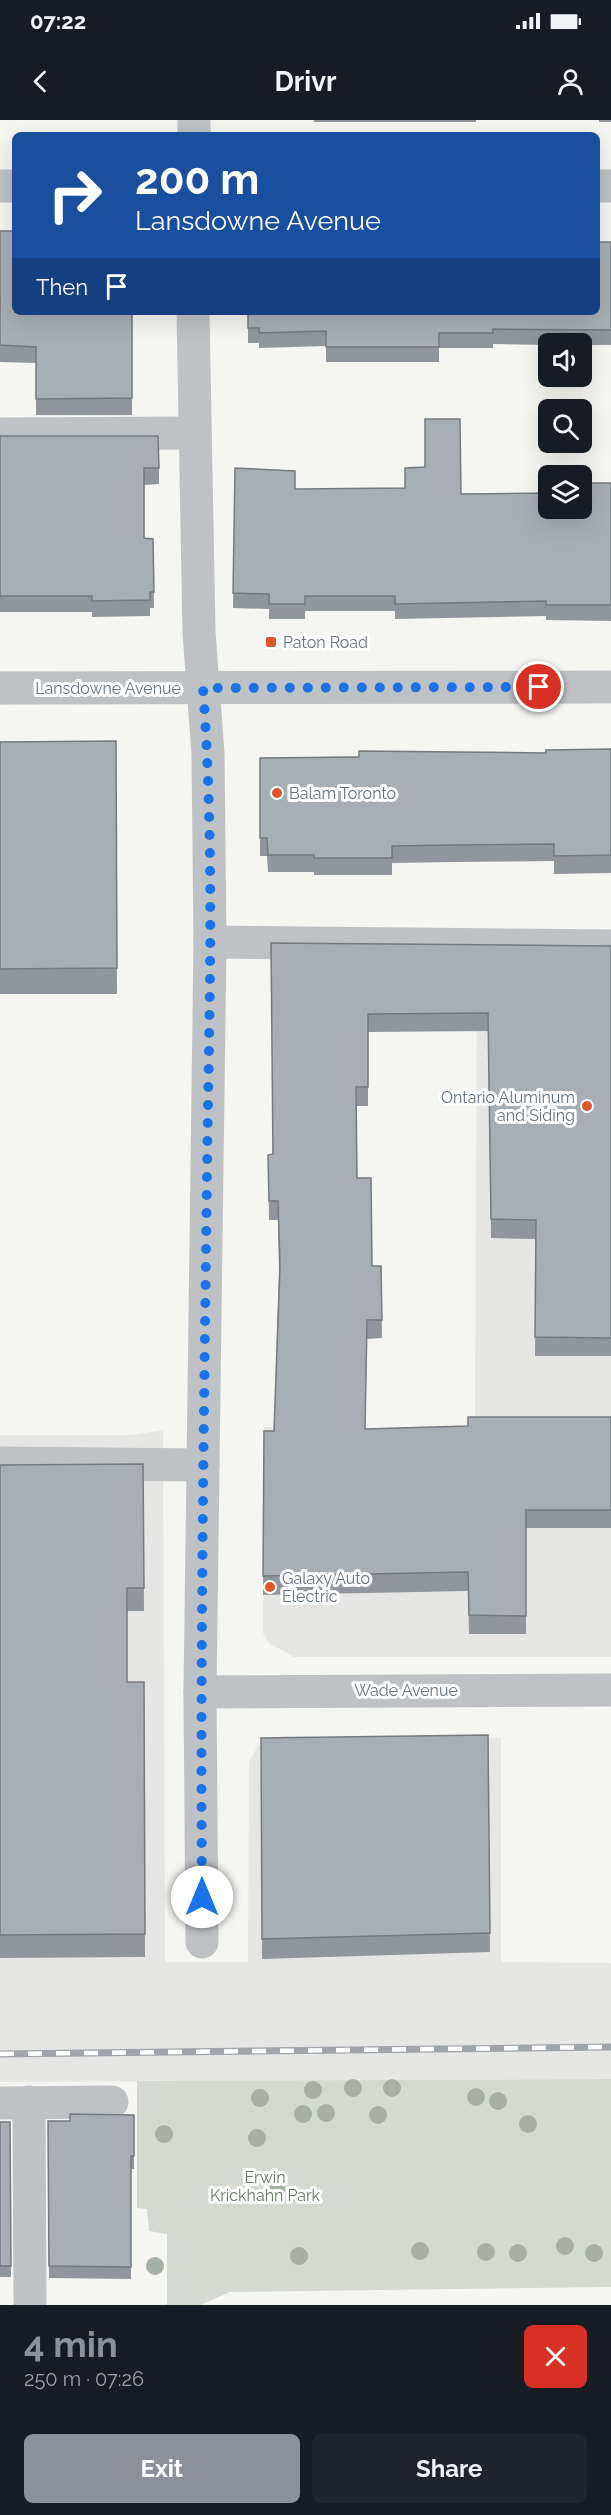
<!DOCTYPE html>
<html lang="en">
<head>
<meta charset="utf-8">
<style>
  body { margin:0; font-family:Raleway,sans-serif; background:#20242c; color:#f1f3f6; height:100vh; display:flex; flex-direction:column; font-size:22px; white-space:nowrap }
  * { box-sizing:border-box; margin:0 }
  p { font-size:20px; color:#9ea1a6 }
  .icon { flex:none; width:33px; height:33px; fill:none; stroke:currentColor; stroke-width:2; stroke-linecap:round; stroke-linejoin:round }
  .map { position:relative; height:2185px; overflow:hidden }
  .side { display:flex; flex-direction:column; background:#171b24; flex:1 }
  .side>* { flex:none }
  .top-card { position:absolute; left:12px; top:12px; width:588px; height:183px; border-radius:9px; box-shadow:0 6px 24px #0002; background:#1a4fa0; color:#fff; overflow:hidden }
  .fabs { position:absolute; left:538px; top:213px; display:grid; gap:12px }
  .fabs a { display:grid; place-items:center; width:54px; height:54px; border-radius:9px; background:#171b24; box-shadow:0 6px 24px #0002; font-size:30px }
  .pin { position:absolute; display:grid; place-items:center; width:51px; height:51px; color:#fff; margin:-26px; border:3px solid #fff; border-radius:50%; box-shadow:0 2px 6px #0007 }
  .me { position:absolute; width:66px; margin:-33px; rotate:0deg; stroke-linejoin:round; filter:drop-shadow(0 0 4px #0008) }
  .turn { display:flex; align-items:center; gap:21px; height:126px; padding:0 24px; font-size:27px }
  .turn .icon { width:78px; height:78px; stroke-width:2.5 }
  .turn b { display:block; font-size:42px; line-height:51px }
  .then { display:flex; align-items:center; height:57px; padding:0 24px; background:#0003; gap:12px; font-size:22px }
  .round { display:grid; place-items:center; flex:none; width:63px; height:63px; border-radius:9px; background:#20242c }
  .summary { display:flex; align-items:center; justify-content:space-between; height:102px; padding:0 24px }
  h1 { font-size:36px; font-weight:700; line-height:45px; color:#8c9099 }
  .primary-button { display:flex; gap:12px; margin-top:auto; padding:12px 24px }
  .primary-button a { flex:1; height:69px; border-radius:9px; background:#8c9099; color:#fff; font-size:24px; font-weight:700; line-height:69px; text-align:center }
  .primary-button a+a { background:#20242c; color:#f1f3f6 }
  .status { display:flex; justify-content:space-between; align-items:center; height:42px; padding:0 30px; background:#171b24; direction:ltr }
  .status svg { height:16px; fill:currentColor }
  header { display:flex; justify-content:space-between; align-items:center; height:78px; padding:0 24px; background:#171b24; font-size:27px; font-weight:700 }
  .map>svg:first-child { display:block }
</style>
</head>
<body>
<div class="status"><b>07:22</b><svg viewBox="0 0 49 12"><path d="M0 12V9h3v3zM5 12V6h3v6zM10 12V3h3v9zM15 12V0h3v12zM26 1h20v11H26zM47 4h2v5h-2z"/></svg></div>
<header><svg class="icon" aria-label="back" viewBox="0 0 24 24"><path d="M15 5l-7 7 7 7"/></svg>Drivr<svg class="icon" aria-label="person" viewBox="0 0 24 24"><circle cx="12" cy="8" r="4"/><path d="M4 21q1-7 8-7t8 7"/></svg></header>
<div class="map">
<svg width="611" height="2185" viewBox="0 0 611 2185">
  <rect width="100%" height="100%" fill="#f5f5f1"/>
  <g fill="#e6e7e5">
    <polygon points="477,834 611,834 611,1537 294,1537 269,1523 263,1513 264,1307 475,1311"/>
    <polygon points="163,1310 165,1842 248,1842 249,1642 258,1626 282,1616 501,1618 501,1842 611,1843 611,1959 0,1962 0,1315 131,1315"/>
  </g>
  <polygon fill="#d4dad1" points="611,1959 611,2167 230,2172 200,2185 167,2185 167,2114 149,2111 147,2089 137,2088 137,1961"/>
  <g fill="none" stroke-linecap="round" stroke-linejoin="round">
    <g stroke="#bec2c5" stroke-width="33">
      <polyline points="194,15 194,0"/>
      <polyline points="0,66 15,66"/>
      <polyline points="597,66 611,66"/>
      <polyline points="193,192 199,512 208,634 210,822 200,1572 202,1822"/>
      <polyline points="0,314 195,313"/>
      <polyline points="0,568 611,567"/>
      <polyline points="210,822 611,826"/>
      <polyline points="0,1343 203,1345"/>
      <polyline points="200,1572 611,1570"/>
      <polyline points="29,1982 30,2185"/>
      <polyline points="0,1983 112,1982"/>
    </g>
    <g stroke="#9fa5ab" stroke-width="7">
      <polyline id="rail" points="0,1934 611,1927"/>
    </g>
    <use href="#rail" stroke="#fff" stroke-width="4.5" stroke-dasharray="14" stroke-linecap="butt"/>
  </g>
  <g fill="#a7b1a3">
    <circle cx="353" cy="1968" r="9"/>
    <circle cx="392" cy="1968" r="9"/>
    <circle cx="313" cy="1970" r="9"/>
    <circle cx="476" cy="1977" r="9"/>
    <circle cx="260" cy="1978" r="9"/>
    <circle cx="498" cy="1981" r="9"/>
    <circle cx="326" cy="1993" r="9"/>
    <circle cx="303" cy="1994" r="9"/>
    <circle cx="378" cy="1995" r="9"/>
    <circle cx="528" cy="2004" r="9"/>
    <circle cx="164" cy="2014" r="9"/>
    <circle cx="257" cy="2018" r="9"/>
    <circle cx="276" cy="2070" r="9"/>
    <circle cx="565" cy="2126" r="9"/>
    <circle cx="420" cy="2131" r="9"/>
    <circle cx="486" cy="2132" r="9"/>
    <circle cx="518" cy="2133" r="9"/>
    <circle cx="594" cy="2133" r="9"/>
    <circle cx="299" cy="2136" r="9"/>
    <circle cx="155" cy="2146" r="9"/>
  </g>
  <g fill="#90969b">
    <rect x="314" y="0" width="162" height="2"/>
    <rect x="599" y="0" width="12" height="2"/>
    <polygon points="0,111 15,192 132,192 132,295 36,295 36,243 0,242"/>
    <polygon points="611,122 611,225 582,225 582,224 549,224 549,225 493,224 493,228 439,228 439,242 326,242 326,226 259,228 259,223 248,223 248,192"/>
    <polygon points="0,316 159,348 159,364 144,365 144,418 153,419 154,488 150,488 150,496 92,497 92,492 0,492"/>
    <polygon points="235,348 295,369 461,374 549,388 611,363 611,501 546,500 546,496 395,499 395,491 305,491 305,499 269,499 269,489 233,488"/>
    <polygon points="116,621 117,874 0,874 0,622"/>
    <polygon points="611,629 611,753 554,754 554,741 453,742 392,743 392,755 314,755 314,752 268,752 267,736 260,736 260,638 546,633"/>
    <polygon points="271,823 611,826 611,1236 535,1236 536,1119 491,1118 488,911 368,912 368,986 356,986 357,1058 372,1146 381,1146 382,1218 367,1219 365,1309 468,1306 611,1297 611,1408 526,1408 526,1514 469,1514 468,1471 263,1475 264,1311 274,1311 279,1152 278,1100 269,1100 268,1035 273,1034"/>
    <polygon points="143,1344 144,1491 127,1491 127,1562 144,1562 145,1837 0,1838 0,1345"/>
    <polygon points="488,1615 490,1832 262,1839 261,1618"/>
    <polygon points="134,1995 134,2049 131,2049 131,2159 49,2158 48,2001 70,2001"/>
    <polygon points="0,2002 10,2002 11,2157 0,2157"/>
  </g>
  <g fill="#a7aeb4" stroke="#757a7e" stroke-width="1.5">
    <polygon points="0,111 15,111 15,192 132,192 132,278 36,279 36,227 0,225"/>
    <polygon points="597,122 611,122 611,210 493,209 493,213 439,213 439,227 326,227 326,211 259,213 259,208 248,208 248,192 597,192"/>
    <polygon points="425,299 460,299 461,374 549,373 549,388 582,388 582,363 611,363 611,485 546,485 546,481 395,484 395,476 305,476 305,484 269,484 269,474 233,473 235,348 295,351 295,369 405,368 405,348 425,347"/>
    <polygon points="0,316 158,316 159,348 144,348 144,418 153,419 154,472 150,472 150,480 92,481 92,476 0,476"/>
    <polygon points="116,621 117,848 0,849 0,622"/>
    <polygon points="611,629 611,735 554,736 554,724 453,725 392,726 392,738 314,738 314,735 268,735 267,718 260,718 260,638 359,637 359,631 546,633 546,630"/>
    <polygon points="271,823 611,826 611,1218 535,1217 536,1100 491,1099 488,893 368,894 368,967 356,967 357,1058 371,1058 372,1146 381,1146 382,1200 367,1200 365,1309 468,1306 468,1297 611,1297 611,1390 526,1390 526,1496 469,1495 468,1452 263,1456 264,1311 274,1311 280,1146 278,1081 269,1081 268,1035 273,1034"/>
    <polygon points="143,1344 144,1468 127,1468 127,1562 144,1562 145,1814 0,1815 0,1345"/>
    <polygon points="488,1615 490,1813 262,1819 261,1618"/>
    <polygon points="70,1994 134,1995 134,2036 131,2036 131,2147 49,2146 48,2001 70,2001"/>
    <polygon points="0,2002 10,2002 11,2146 0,2146"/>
  </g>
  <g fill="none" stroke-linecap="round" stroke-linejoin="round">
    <path stroke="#1a73e8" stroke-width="10" stroke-dasharray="0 18" d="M202,1777C200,1536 204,1295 207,1054C209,892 215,730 203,568L539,567"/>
  </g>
  <g fill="#dd572a" stroke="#fff" stroke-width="2">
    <rect x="265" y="516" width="12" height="12" rx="3"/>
    <circle cx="277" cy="673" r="6"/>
    <circle cx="587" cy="986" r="6"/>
    <circle cx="270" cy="1467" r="6"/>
  </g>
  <g text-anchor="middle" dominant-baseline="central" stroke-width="6" stroke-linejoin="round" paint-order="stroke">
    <g font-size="16" fill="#657482" stroke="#fff" text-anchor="start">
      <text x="283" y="522">Paton Road</text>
      <text x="289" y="673">Balam Toronto</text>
      <text x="575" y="977" text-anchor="end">Ontario Aluminum<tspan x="575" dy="18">and Siding</tspan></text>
      <text x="282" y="1458">Galaxy Auto<tspan x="282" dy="18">Electric</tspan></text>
    </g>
    <g font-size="16" fill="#657482" stroke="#fff">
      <text x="108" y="568">Lansdowne Avenue</text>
      <text x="406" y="1570">Wade Avenue</text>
    </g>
    <g font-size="16" fill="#677964" stroke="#fff">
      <text x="265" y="2057">Erwin<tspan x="265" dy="18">Krickhahn Park</tspan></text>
    </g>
  </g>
</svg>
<div class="fabs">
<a><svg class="icon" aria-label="sound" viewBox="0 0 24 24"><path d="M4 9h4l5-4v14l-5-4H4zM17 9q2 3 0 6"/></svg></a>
<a><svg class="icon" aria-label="search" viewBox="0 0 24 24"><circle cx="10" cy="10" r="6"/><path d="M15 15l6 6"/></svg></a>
<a><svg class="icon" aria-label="layers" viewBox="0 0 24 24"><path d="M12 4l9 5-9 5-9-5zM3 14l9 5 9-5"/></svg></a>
</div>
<div class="pin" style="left:539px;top:567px;background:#d93025"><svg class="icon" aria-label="arrive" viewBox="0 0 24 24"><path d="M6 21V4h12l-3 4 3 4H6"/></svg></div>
<svg class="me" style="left:202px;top:1777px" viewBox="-20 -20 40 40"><circle r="19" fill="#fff"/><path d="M0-13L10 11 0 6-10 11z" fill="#1a73e8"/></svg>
<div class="top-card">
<div class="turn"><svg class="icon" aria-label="right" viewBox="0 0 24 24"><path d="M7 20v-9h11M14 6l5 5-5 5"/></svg><div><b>200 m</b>Lansdowne Avenue</div></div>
<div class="then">Then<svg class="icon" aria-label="arrive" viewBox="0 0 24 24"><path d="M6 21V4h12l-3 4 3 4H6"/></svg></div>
</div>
</div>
<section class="side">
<div class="summary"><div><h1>4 min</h1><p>250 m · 07:26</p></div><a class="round" style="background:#d93025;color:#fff"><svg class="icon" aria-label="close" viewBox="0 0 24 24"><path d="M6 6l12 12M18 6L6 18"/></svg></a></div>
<div class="primary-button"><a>Exit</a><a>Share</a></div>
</section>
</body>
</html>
